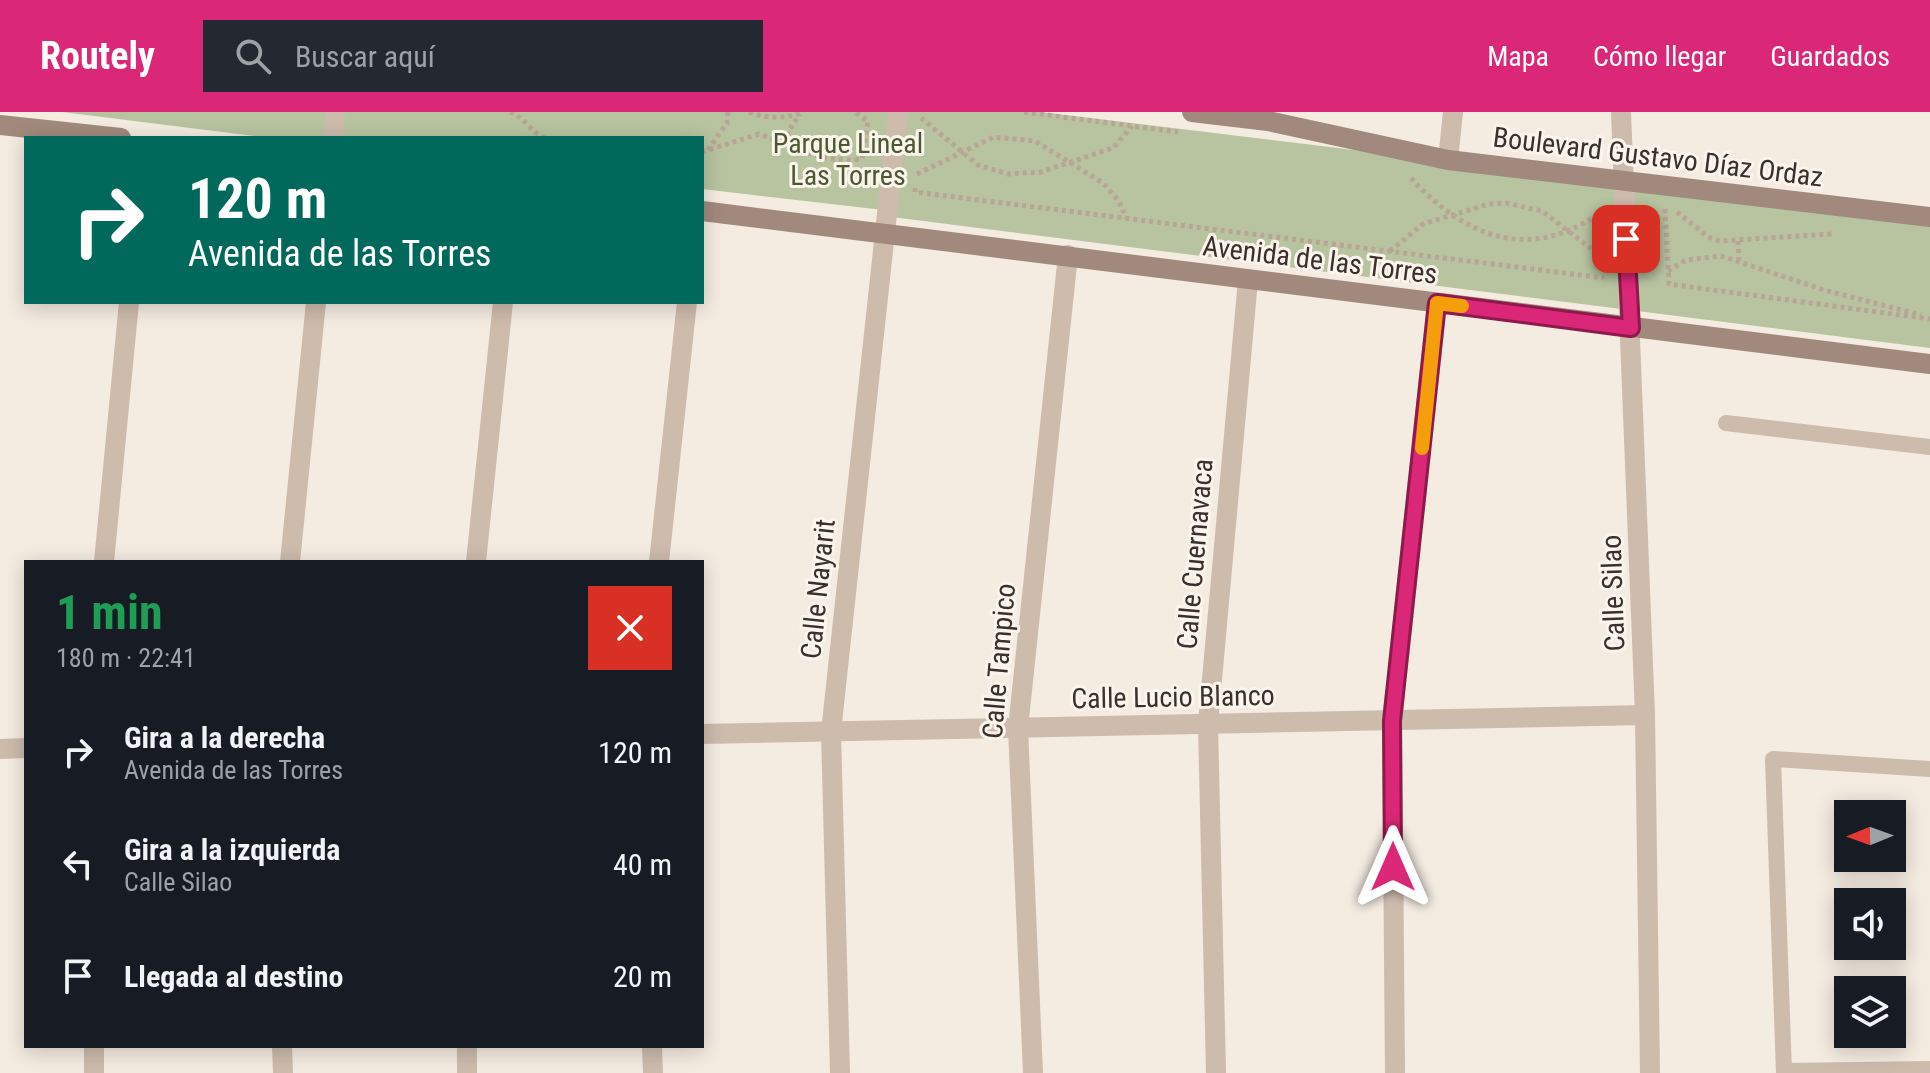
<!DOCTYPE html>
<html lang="es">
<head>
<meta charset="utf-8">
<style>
  body { margin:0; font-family:"Roboto Condensed",sans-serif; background:#242831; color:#f1f3f6; height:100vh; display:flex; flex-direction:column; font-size:30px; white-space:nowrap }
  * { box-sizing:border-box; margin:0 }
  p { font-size:26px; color:#9ea1a6 }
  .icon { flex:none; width:44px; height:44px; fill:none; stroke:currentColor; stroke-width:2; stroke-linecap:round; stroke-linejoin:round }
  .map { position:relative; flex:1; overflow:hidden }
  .drawer { position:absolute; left:24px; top:448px; width:680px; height:488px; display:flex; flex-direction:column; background:#171b24; border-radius:0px; box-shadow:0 4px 20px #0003 }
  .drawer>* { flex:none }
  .top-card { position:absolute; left:24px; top:24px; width:680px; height:168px; border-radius:0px; box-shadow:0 4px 20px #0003; background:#00695c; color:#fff; overflow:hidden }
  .needle { width:52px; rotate:269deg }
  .controls { position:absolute; left:1834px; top:688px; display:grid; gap:16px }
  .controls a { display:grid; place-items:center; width:72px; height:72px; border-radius:0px; background:#171b24; box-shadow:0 4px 20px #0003; font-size:40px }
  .pin { position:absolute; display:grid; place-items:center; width:68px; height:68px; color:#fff; margin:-34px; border-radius:16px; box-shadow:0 4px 12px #0006 }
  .me { position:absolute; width:88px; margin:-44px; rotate:0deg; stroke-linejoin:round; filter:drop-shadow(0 0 6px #0008) }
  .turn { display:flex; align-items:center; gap:28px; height:168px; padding:0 32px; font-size:36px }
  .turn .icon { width:104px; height:104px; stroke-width:2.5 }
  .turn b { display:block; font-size:56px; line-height:68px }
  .round { display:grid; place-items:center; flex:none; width:84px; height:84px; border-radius:0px; background:#242831 }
  .overview { display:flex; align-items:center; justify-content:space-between; height:136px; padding:0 32px }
  h1 { font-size:48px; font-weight:700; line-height:60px; color:#1e9e55 }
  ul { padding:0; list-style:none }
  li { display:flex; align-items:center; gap:24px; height:112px; padding:0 32px }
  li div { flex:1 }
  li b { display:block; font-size:30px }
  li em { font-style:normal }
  header { display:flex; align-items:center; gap:48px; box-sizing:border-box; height:112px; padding:0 40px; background:#db2777; color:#fff }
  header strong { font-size:38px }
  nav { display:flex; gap:44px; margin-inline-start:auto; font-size:28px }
  .search { width:560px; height:72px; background:#242831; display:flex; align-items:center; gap:20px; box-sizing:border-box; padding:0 28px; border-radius:0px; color:#9ea1a6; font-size:30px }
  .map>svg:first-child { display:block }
</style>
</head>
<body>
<header>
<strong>Routely</strong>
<div class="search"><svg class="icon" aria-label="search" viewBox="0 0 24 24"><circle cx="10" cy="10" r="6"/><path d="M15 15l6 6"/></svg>Buscar aquí</div>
<nav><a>Mapa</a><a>Cómo llegar</a><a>Guardados</a></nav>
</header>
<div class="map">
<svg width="1930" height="961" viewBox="0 0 1930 961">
  <rect width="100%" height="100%" fill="#f4ebe1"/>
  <polygon fill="#b8c4a0" points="62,0 1041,0 1930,108 1930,236 892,105 892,99 702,77 702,26 269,26"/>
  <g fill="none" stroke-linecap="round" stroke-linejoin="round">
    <g stroke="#b9a596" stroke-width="5" stroke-dasharray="4 4" stroke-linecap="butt">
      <path d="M510,0C525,5 530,20 545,26"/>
      <path d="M749,0C768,7 784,7 803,0"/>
      <polyline points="1024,0 1178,20"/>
      <polyline points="921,6 978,53 1008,62 1041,60 1113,36 1132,14"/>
      <polyline points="789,32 788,20 800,2"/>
      <polyline points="708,38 727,11 728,0"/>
      <path d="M702,40L759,22C798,35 818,52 862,47L868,9L855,0"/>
      <polyline points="917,62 994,25 1035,29 1103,71 1119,89 1126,106"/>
      <path d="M1411,66C1465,126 1531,151 1601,100"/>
      <polyline points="915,76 915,80 1604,166"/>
      <polyline points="1665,97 1669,172 1930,207"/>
      <polyline points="1677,100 1708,125 1720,129 1833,122"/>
      <polyline points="1738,129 1739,148"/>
      <polyline points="1390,139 1423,112 1489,92 1506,91 1542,99 1602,145"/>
      <polyline points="1668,159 1686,148 1721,144 1824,178 1921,203"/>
    </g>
    <g stroke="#cdbbac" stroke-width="16">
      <polyline points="1726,311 1930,335"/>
      <polyline points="1784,959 1930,957"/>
      <polyline points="1784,961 1773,647 1930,657"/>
    </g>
    <g stroke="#cdbbac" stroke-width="20">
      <polyline points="1621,0 1645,603 1650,961"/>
      <polyline points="333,26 335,0"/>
      <polyline points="1448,48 1453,0"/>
      <polyline points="104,450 129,190"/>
      <polyline points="290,450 316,190"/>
      <polyline points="476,450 503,190"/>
      <polyline points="659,450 687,190"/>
      <polyline points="702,622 1645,603"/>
      <polyline points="0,637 26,636"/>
      <polyline points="94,934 94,961"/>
      <polyline points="282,934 283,961"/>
      <polyline points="467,934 467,961"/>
      <polyline points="652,934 653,961"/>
      <polyline points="840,961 831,620 898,0"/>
      <polyline points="1033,961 1018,616 1068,143"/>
      <polyline points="1216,961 1208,612 1248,168"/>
      <polyline points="1395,961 1392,609 1437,191"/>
    </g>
    <g stroke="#a18a7d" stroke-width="20">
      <polyline points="1192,0 1268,9 1448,48 1930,105"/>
      <polyline points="0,13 121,26"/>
      <polyline points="702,99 1930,252"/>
    </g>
  </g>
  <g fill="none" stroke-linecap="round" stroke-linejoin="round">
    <g stroke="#8e194d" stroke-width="20">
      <polyline id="route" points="1393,755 1392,609 1437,191 1631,216 1626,127"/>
    </g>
    <use href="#route" stroke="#db2777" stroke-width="14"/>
    <polyline stroke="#f59e0b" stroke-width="14" points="1422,336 1437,191 1462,194"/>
  </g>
  <g text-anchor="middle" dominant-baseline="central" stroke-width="6" stroke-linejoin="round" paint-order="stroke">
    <g font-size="28" fill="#4a5a2e" stroke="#fbf5ee">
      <text x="848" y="31">Parque Lineal<tspan x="848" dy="32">Las Torres</tspan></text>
    </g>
    <g font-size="28" fill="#3b302b" stroke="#fbf5ee">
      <text transform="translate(1658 45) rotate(7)">Boulevard Gustavo Díaz Ordaz</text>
      <text transform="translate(1320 148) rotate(7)">Avenida de las Torres</text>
      <text transform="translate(1195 442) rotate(-85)">Calle Cuernavaca</text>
      <text transform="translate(818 477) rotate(-84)">Calle Nayarit</text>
      <text transform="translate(1613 481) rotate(-92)">Calle Silao</text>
      <text transform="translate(999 549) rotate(-85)">Calle Tampico</text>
      <text transform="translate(1173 585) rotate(-1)">Calle Lucio Blanco</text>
    </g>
  </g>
</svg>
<div class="controls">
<a><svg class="needle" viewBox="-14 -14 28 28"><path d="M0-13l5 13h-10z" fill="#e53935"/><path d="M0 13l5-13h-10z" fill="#9ea1a6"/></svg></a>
<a><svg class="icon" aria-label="sound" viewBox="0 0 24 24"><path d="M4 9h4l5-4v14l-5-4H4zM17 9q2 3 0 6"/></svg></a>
<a><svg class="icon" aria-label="layers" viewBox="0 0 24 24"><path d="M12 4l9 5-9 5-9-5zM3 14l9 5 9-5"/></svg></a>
</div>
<div class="pin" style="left:1626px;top:127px;background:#d93025"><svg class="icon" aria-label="arrive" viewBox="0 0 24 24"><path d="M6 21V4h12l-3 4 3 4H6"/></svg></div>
<svg class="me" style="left:1393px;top:755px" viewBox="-20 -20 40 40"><path d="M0-17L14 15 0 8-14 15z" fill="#db2777" stroke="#fff" stroke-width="4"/></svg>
<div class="top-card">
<div class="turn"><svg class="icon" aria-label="right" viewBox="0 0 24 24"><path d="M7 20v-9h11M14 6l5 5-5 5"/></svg><div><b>120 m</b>Avenida de las Torres</div></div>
</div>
<section class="drawer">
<div class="overview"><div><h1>1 min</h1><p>180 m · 22:41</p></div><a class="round" style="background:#d93025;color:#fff"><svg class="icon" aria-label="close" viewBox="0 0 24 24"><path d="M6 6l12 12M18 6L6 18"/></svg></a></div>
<ul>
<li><svg class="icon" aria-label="right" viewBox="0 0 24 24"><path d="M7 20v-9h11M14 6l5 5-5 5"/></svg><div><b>Gira a la derecha</b><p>Avenida de las Torres</p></div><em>120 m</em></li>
<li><svg class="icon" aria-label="left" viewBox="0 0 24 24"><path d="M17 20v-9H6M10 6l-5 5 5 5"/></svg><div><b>Gira a la izquierda</b><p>Calle Silao</p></div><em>40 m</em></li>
<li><svg class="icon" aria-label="arrive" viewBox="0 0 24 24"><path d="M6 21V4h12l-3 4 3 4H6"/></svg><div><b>Llegada al destino</b></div><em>20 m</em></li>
</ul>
</section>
</div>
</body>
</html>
